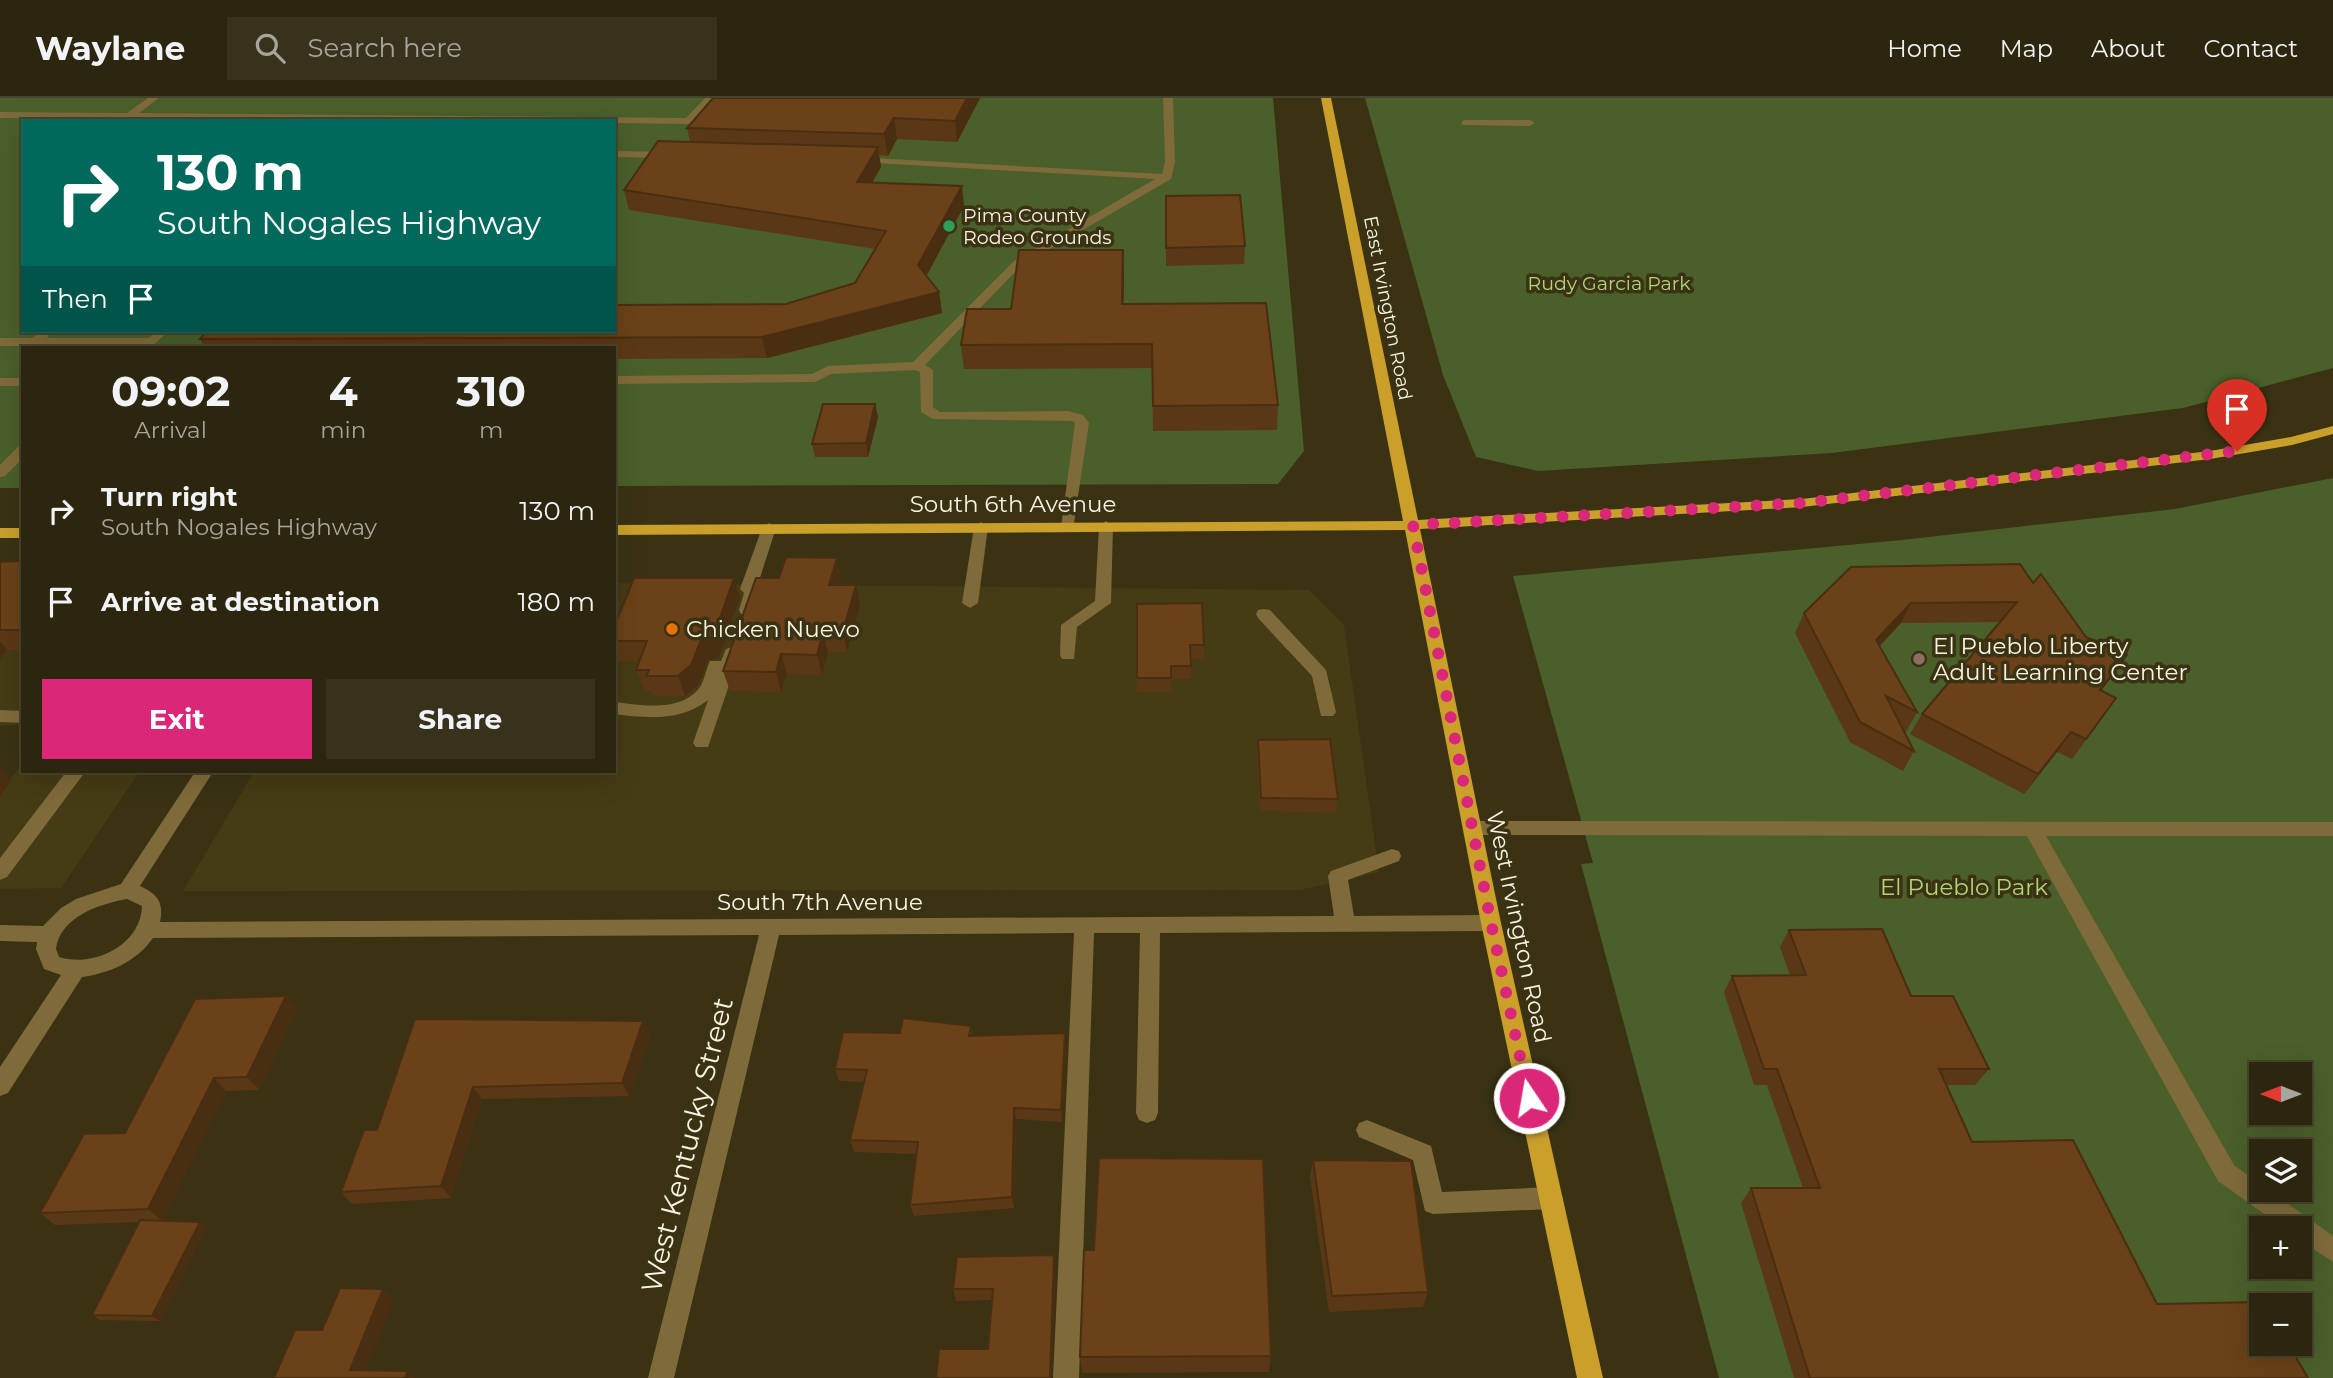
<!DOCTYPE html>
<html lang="en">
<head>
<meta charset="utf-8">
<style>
  body { margin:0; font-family:Montserrat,sans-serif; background:#38321c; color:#f1f3f6; height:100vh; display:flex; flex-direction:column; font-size:26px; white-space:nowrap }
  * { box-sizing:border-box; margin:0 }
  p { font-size:23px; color:#a6a59e }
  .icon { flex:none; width:38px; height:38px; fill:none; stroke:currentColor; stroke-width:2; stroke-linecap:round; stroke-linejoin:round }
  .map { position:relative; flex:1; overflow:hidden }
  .side { position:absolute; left:21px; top:248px; width:595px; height:427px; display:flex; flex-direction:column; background:#2c260e; border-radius:0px; box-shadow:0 7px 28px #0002,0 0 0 2px #48432e }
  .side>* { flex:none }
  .guide { position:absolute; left:21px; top:21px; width:595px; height:214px; border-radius:0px; box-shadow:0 7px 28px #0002,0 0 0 2px #48432e; background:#00695c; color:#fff; overflow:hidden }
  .needle { width:46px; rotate:270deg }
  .fabs { position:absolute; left:2249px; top:964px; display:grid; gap:14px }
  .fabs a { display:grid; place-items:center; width:63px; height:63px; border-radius:0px; background:#2c260e; box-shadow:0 7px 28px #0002,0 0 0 2px #48432e; font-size:35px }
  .pin { position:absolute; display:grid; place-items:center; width:60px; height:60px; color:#fff; margin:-72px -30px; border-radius:50% 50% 50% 0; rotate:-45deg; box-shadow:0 0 7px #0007 }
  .pin .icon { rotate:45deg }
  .me { position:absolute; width:77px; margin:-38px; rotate:348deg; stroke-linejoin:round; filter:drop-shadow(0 0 5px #0008) }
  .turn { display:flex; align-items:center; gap:24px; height:147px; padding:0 21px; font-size:32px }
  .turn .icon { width:91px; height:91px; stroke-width:2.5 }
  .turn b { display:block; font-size:49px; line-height:60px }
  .then { display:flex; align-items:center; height:66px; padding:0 21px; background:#0003; gap:14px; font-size:26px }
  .eta { display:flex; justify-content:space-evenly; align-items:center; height:119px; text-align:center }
  .eta b { font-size:42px; font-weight:700; line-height:49px }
  .cta { display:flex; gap:14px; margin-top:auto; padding:14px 21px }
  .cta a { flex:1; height:80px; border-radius:0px; background:#db2777; color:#fff; font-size:28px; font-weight:700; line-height:80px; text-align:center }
  .cta a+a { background:#38321c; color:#f1f3f6 }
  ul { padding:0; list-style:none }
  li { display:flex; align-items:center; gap:21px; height:91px; padding:0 21px }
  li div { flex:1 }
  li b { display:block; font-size:26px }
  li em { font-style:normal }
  header { display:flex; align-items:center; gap:42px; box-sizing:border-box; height:98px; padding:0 35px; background:#2c260e; border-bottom:2px solid #48432e }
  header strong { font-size:33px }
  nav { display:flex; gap:38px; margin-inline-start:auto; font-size:24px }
  .search { width:490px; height:63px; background:#38321c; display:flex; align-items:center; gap:18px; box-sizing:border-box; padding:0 24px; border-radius:0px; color:#a6a59e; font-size:26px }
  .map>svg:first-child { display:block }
</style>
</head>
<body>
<header>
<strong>Waylane</strong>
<div class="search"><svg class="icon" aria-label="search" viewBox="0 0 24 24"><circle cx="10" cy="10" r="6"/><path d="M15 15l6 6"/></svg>Search here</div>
<nav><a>Home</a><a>Map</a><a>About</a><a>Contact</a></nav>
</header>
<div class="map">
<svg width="2333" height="1280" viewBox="0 0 2333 1280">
  <rect width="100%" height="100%" fill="#3a3213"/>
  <g fill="#453b14">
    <rect x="0" y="482" width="23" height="145"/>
    <polygon points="614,485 1309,492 1344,527 1379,774 1300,792 183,793 254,674 614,674"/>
    <polygon points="23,665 23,674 139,674 61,790 0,791 0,693"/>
  </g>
  <g fill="#4a5f2a" fill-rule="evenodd">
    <path d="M0,0H1273L1304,353L1278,386L614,388V250H23V390H0ZM23,23H614V233H23Z"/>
    <polygon points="1365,0 2333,0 2333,270 2183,310 1832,355 1538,373 1476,359 1443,277"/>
    <path d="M2333,380V1280H1719L1581,766L1593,765L1513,478L1902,442L2175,411ZM2261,976H2300V1015H2261ZM2261,1054H2300V1092H2261ZM2261,1130H2300V1169H2261ZM2261,1208H2300V1246H2261Z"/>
  </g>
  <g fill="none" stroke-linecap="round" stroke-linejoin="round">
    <g fill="#7f6a3a" fill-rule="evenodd">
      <polygon points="148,0 159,0 139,15 686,20 705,0 715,0 689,26 614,25 614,23 0,20 0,14 127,15"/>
      <polygon points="1163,0 1173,0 1175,64 1171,81 1022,167 925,267 933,272 933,309 940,314 1068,313 1083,317 1089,325 1073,432 1068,434 1061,429 1075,325 1073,323 933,321 921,314 920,274 915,272 831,276 815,284 614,286 614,278 812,276 828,268 913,264 1014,163 1155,81 858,64 854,63 854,59 1162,76 1165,64"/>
      <polygon points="1466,22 1530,22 1535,25 1530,28 1462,27 1462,23"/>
      <polygon points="614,53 673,54 678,57 673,60 614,59"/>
      <polygon points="43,233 49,237 47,240 149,240 156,233 169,233 152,248 0,248 0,240 32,240"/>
      <rect x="0" y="280" width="23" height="8"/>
      <polygon points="23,348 23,360 5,378 0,379 0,367 18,349"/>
      <polygon points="1106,423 1113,428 1111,505 1077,529 1074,561 1062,561 1060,557 1061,527 1095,503 1099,428"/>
      <polygon points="981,424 988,429 978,505 970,510 962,505 974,429"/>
      <polygon points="769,425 776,430 757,489 761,493 753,516 741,516 739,512 744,495 740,491 762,430"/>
      <polygon points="1264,511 1270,512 1326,572 1336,614 1333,618 1321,618 1312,578 1258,520 1256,516 1258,512"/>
      <path d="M732,549L740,555L708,649H696L693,645L708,602C681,624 646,620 614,616V604C641,607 681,615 700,589C705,581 706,571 710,563H721L726,551Z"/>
      <polygon points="0,612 23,613 23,625 0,624"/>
      <polygon points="66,674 85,674 7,779 0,782 0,760"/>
      <path d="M195,674H213L140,788C158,796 164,805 160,824L1334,818L1328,778L1331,773L1392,751L1399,753L1401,758L1399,763L1348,782L1354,818L1491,817L1498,819L1501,825L1498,831L1491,833L1160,835L1158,1015L1155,1022L1147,1025L1139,1022L1136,1015L1140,835H1094L1079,1280H1053L1074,835L779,837L674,1280H648L759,837L153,840C136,864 110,875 82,879L8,995L0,998V969L61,877L44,871L36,851L37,844L0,843V827L43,828L61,810L76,801L121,786ZM127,801L142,808C141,847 94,870 59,859L56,851C60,819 99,806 127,801Z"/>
      <polygon points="1474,723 2333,724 2333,738 2046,738 2234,1067 2261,1087 2261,1092 2269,1092 2333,1138 2333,1164 2300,1142 2300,1130 2284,1130 2218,1083 2027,738 1474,737 1467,735 1465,730 1467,725"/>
      <polygon points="1367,1022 1431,1048 1442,1094 1551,1089 1559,1092 1563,1100 1559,1108 1551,1111 1433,1116 1425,1113 1413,1062 1359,1039 1356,1032 1359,1025"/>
    </g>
    <g fill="#caa02b" fill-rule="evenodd">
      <polygon points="1321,0 1331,0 1418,422 1802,401 2210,353 2291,339 2333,328 2333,336 2292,347 2210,361 1802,409 1420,431 1501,825 1603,1280 1577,1280 1481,825 1405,432 614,437 614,427 1403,423"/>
      <rect x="0" y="430" width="23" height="10"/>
    </g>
  </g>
  <g fill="#5b3815">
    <polygon points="980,0 957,44 897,41 888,58 879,57 881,69 872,85 964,108 926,177 939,194 942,215 767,260 614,261 614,250 205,250 200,241 786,206 855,185 875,151 629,112 624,92 690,44 687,30"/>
    <polygon points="1166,98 1245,148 1244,166 1166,168"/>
    <polygon points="1124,175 1123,206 1278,307 1277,332 1153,333 1152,270 964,271 961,247 1011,211"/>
    <polygon points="875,306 878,319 868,359 815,359 812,346"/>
    <polygon points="23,463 23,552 7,552 0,561 0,464"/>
    <polygon points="734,480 740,500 719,560 708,562 698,587 685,598 654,598 651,592 644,592 636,572 640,563 616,563 614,557 614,529"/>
    <polygon points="841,480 839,487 856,487 860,507 847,554 828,554 822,577 787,576 781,594 730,593 723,573"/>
    <polygon points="2033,485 2086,539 2113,577 2101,593 2102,620 2072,661 2057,654 2024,696 1910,636 1922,616 2000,524 1901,525 1880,548 1917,614 1906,634 1904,633 1914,653 1903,673 1850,644 1795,535 1804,515"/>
    <polygon points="1137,506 1204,547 1204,561 1191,561 1191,581 1171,581 1171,594 1137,594"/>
    <polygon points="1258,642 1338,701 1336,715 1260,713 1257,656"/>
    <polygon points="1789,832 1911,898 1989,971 1975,987 1946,987 1972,1044 2157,1206 2308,1280 1794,1280 1741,1105 1751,1090 1803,1090 1767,987 1754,987 1724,894 1732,878 1790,877 1780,849"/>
    <polygon points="297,911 259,992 226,993 162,1123 206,1130 160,1223 100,1222 92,1217 139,1124 55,1127 40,1115 125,1035"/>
    <polygon points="415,921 643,923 650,936 629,998 482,1001 451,1100 352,1106 341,1094 377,1032"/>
    <polygon points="971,928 972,938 1066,948 1062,1024 1016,1021 1014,1110 914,1118 910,1107 917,1056 854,1054 850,1042 864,984 839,983 835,971 900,935"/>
    <polygon points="1313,1062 1428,1194 1423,1209 1329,1214 1310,1079"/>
    <polygon points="1056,1169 988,1251 992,1202 956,1203 953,1191"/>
    <polygon points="1271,1258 1269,1274 1082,1275 1080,1259"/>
  </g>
  <g fill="#4a2e11">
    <polygon points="967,0 980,0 957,44 955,23"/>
    <polygon points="894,20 897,41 888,58 884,36"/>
    <polygon points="878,49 881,69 860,104 857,84"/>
    <polygon points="962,88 964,108 921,188 918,167"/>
    <polygon points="1123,152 1124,175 1123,230 1122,206"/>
    <polygon points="939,194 942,215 767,260 762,239"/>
    <polygon points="875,306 878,319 868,359 866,345"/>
    <polygon points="837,460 841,480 833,507 829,487"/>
    <polygon points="734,480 740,500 719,560 708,562 698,587 685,598 678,578 701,542"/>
    <polygon points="856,487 860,507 847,554 843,534"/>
    <polygon points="1911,505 1901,525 1866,562 1876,542"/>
    <polygon points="823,534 828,554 822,577 817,557"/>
    <polygon points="0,543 7,552 0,561"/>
    <polygon points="781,556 787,576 781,594 776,574"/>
    <polygon points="2127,557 2113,577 2086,612 2100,592"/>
    <polygon points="2071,634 2057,654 2024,696 2038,676"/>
    <polygon points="0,669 11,682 0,698"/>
    <polygon points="286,898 297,911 259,992 247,979"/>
    <polygon points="643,923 650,936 629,998 622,985"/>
    <polygon points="1065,935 1066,948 1062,1024 1061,1012"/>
    <polygon points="214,980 226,993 162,1123 148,1111"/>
    <polygon points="473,989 482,1001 451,1100 441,1088"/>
    <polygon points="1014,1010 1016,1021 1014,1110 1012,1099"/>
    <polygon points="200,1124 206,1130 160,1223 152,1218"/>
    <polygon points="1054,1157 1056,1169 1052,1280 1050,1280"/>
    <polygon points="383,1191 394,1202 363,1280 350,1272"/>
    <polygon points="408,1273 416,1280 405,1280"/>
  </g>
  <g fill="#6a4118" stroke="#4a2e11" stroke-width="2">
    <polygon points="713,0 967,0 955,23 894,20 884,36 687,30"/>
    <polygon points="658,43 878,49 857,84 962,88 918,167 939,194 762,239 200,241 207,233 614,233 614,207 786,206 855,185 886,133 624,92"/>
    <polygon points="1240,97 1245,148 1166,150 1166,98"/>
    <polygon points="1019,152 1123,152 1122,206 1266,205 1278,307 1153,308 1152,246 961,247 967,211 1011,211"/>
    <polygon points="823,306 875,306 866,345 812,346"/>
    <polygon points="786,459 837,460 829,487 856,487 843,534 823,534 817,557 781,556 776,574 723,573 756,480 779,480"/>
    <polygon points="23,463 23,532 0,532 0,464"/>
    <polygon points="2020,466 2033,485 2041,476 2086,539 2127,557 2100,592 2116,600 2086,641 2071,634 2038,676 1922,616 2017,504 1911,505 1876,542 1917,614 1886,598 1914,653 1860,624 1804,515 1851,469"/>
    <polygon points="634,480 734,480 713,540 701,542 691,567 678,578 646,578 649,572 636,572 647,543 614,543 614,529"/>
    <polygon points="1202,505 1204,547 1190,547 1191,568 1171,568 1171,580 1137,580 1137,506"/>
    <polygon points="1330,641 1338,701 1261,700 1258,642"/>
    <polygon points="1882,831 1911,898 1953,898 1989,971 1939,971 1972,1044 2073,1042 2157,1206 2264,1204 2267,1208 2261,1208 2261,1246 2288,1246 2308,1280 1810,1280 1751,1090 1820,1090 1777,971 1764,971 1732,878 1806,877 1789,832"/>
    <polygon points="286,898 247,979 214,980 148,1111 40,1115 84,1036 125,1035 195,901"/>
    <polygon points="903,920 971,928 969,938 1065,935 1061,1012 1014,1010 1012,1099 910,1107 918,1044 850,1042 867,972 835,971 843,934 900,935"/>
    <polygon points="415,921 643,923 622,985 473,989 441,1088 341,1094 364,1032 377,1032"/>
    <polygon points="1099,1060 1263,1061 1271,1258 1080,1259 1084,1152 1094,1152"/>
    <polygon points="1313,1062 1411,1063 1428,1194 1332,1198"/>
    <polygon points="140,1122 200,1124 152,1218 92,1217"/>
    <polygon points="1054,1157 1050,1280 936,1280 939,1251 988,1251 993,1191 953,1191 957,1159"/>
    <polygon points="340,1190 383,1191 350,1272 408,1273 405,1280 274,1280 295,1232 322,1232"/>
  </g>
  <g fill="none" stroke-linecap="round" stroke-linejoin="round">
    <polyline stroke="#db2777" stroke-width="12" stroke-dasharray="0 21.6" points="1529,1000 1491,825 1413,427 1802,405 2237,353"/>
  </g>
  <circle fill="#2e9e5b" stroke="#3a3213" stroke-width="2.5" cx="949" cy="128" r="7"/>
  <circle fill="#e8710a" stroke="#3a3213" stroke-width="2.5" cx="672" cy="531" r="7"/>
  <circle fill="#8d6e63" stroke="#3a3213" stroke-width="2.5" cx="1919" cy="561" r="7"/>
  <g text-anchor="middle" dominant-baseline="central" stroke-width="7" stroke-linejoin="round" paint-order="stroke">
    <g font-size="19" fill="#f9f4e2" stroke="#3a3213" text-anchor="start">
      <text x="963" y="117">Pima County<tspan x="963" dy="22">Rodeo Grounds</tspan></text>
    </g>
    <g font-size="19" fill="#aed577" stroke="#3a3213">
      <text x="1609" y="185">Rudy Garcia Park</text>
    </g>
    <g font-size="19" fill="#f9f4e2" stroke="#3a3213">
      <text transform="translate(1388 210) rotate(79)">East Irvington Road</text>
    </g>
    <g font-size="23" fill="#f9f4e2" stroke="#3a3213">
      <text x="1013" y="406">South 6th Avenue</text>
      <text x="820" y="804">South 7th Avenue</text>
      <text transform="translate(1519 829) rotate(78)">West Irvington Road</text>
    </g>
    <g font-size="23" fill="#f9f4e2" stroke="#3a3213" text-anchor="start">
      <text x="686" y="531">Chicken Nuevo</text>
      <text x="1933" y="548">El Pueblo Liberty<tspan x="1933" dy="26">Adult Learning Center</tspan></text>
    </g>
    <g font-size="23" fill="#aed577" stroke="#3a3213">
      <text x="1964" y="789">El Pueblo Park</text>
    </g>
    <g font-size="28" fill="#f9f4e2" stroke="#3a3213">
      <text transform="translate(687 1047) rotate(-76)">West Kentucky Street</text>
    </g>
  </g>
</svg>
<div class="fabs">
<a><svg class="needle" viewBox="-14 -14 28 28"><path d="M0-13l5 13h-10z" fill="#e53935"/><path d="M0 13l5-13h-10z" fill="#a6a59e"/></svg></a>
<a><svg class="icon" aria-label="layers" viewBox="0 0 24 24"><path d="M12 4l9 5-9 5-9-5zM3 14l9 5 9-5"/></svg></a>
<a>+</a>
<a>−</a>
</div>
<div class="pin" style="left:2237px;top:353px;background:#d93025"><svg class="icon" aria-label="arrive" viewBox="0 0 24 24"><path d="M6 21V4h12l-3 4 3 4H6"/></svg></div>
<svg class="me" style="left:1529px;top:1000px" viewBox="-20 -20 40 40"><circle r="17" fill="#db2777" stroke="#fff" stroke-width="3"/><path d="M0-11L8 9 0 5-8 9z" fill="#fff"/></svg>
<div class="guide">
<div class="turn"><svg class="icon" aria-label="right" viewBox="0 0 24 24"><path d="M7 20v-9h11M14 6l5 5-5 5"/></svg><div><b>130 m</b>South Nogales Highway</div></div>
<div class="then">Then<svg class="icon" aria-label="arrive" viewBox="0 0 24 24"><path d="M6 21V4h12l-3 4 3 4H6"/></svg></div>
</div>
<section class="side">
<div class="eta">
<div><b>09:02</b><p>Arrival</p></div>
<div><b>4</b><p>min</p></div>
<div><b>310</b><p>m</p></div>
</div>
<ul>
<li><svg class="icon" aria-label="right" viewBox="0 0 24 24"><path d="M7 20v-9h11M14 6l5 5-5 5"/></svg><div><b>Turn right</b><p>South Nogales Highway</p></div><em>130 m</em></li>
<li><svg class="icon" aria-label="arrive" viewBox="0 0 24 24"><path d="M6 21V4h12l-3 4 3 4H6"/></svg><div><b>Arrive at destination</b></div><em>180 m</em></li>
</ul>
<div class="cta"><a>Exit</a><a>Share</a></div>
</section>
</div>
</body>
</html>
